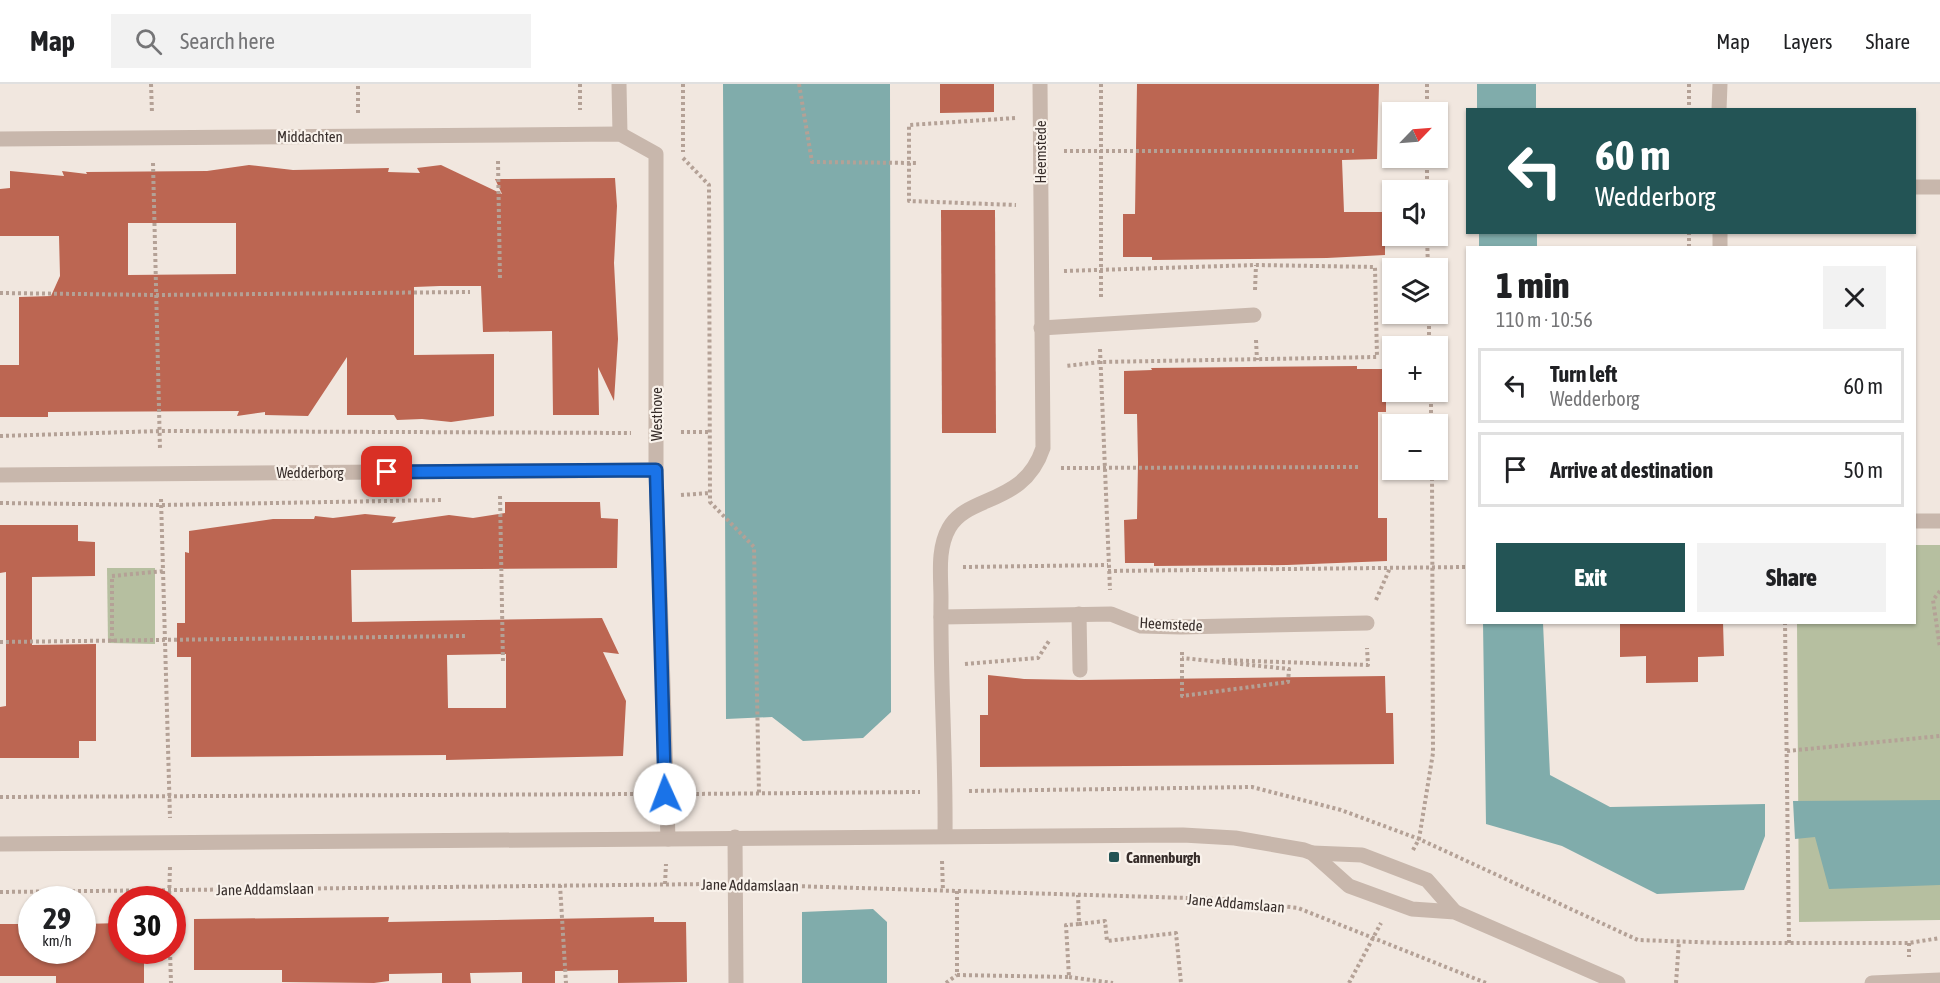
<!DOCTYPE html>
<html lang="en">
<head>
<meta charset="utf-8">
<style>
  body { margin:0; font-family:"Asap Condensed",sans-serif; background:#f2f2f2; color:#202124; height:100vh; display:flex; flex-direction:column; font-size:22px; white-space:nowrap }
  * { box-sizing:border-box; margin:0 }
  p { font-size:20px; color:#757577 }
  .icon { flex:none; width:33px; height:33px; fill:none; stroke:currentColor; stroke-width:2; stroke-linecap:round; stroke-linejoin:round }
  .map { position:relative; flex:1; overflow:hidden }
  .sheet { position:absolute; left:1466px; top:162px; width:450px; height:378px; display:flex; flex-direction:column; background:#fff; border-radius:0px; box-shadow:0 2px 4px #0004 }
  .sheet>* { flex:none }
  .top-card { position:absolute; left:1466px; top:24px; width:450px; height:126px; border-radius:0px; box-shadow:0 2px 4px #0004; background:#235455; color:#fff; overflow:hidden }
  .needle { width:39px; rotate:65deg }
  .buttons { position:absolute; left:1382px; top:18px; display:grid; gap:12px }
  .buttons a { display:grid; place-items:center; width:66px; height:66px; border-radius:0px; background:#fff; box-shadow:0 2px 4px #0004; font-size:30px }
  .speed { position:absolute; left:18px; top:802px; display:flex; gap:12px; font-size:30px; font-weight:700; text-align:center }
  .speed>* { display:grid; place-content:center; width:78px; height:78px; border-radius:50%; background:#fff; box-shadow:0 2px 4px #0004; line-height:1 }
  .speed small { font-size:15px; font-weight:400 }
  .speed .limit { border:9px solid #d22; background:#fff; color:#111 }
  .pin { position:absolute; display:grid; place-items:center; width:51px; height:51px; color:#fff; margin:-26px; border-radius:12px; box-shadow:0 3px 9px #0006 }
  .me { position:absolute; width:66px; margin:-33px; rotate:358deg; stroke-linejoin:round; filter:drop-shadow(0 0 4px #0008) }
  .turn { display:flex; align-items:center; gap:21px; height:126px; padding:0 30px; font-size:27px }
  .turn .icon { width:78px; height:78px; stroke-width:2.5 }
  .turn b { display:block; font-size:42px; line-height:51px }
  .round { display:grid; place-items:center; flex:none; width:63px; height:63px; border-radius:0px; background:#f2f2f2 }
  .headline { display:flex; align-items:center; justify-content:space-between; height:102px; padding:0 30px }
  h1 { font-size:36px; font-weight:800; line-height:45px }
  .button { display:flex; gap:12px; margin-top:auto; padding:12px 30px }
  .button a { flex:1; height:69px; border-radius:0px; background:#235455; color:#fff; font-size:24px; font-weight:800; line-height:69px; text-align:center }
  .button a+a { background:#f2f2f2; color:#202124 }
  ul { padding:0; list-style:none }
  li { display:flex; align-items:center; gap:18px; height:75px; margin:0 12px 9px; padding:0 18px; border:3px solid #e0e0e0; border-radius:0px }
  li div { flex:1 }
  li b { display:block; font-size:22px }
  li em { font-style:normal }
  header { display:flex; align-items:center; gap:36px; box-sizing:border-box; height:84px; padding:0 30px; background:#fff; border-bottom:2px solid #e0e0e0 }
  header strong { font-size:28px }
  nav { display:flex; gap:33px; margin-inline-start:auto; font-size:21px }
  .search { width:420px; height:54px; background:#f2f2f2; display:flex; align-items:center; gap:15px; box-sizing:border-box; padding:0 21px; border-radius:0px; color:#757577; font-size:22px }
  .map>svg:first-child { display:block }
</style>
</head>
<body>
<header>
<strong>Map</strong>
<div class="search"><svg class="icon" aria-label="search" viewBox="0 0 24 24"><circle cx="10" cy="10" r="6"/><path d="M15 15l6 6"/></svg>Search here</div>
<nav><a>Map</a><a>Layers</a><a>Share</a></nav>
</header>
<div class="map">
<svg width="1940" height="899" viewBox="0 0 1940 899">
  <rect width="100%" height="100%" fill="#f1e7df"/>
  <g fill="#b6bfa0">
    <polygon points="1914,461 1940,461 1940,836 1799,838 1797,539 1914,538"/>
    <polygon points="107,484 155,484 155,560 108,559"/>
  </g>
  <g fill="#80acab">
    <polygon points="723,0 890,0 891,628 863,654 803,657 772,633 726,635"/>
    <rect x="1477" y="0" width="59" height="25"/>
    <rect x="1479" y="149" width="58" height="14"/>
    <polygon points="1483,539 1543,539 1550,691 1610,723 1765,720 1765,752 1744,806 1657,810 1562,762 1486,740"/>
    <polygon points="1940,716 1940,801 1829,805 1815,753 1795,755 1793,717"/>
    <polygon points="873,825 887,838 887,899 802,899 802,828"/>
  </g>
  <g fill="#bc6652" fill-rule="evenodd">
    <polygon points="940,0 994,0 994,28 940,29"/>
    <polygon points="1137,0 1379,0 1377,75 1342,76 1344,128 1385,128 1385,171 1327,174 1152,176 1152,173 1123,173 1123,130 1135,130"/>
    <path d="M249,81L293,86L389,84L388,88L420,89L417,84L441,81L502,110L495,95L615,94L617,122L614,179L618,255L614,317L598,283L599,331H553L552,247L483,248L481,202H440L414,203V271L494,270V332L451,338L422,335L397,336L394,331H347V273L308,332L265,331V328L237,332L239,327L48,328V333H0V281H19V213L51,212L60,192L59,152H0V105L10,104V87L64,92L62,87L87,90L86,88L207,87ZM128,139H236V190L128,191Z"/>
    <polygon points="941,126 995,126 996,349 942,349"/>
    <polygon points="1357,282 1357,285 1386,285 1386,328 1378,328 1378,434 1387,434 1387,477 1287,481 1154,482 1154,479 1125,479 1124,436 1137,435 1138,378 1137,330 1124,330 1124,287 1152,286 1151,284"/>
    <path d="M505,418H600L601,434L618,435L617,484L351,486L352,538L602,534L619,570L603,568L626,617L623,672L446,676V671L191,673V573H177V539H185V468L189,469V447L273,435H314L315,432L333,434L365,430L396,433L392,439L449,431L473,434L505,429ZM506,570V624H448L447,571Z"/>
    <polygon points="0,441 78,441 78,457 95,458 95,492 32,493 32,561 96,560 96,657 79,657 79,674 0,674 0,623 6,622 6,488 0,489"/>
    <polygon points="1620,538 1723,538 1724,572 1698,573 1698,598 1646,599 1646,572 1620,573"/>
    <polygon points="988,591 1024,595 1080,596 1385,592 1386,629 1393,629 1394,680 980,683 980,631 988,631"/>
    <polygon points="389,833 388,838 654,833 654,838 686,838 687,898 618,899 618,886 555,887 555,899 522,899 522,888 470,889 471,899 442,899 442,889 389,890 389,897 374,899 282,898 282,886 194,886 194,835"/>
    <polygon points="122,839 122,867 144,867 144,899 56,899 56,892 0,892 0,840 32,840 32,867 82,867 82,840"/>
  </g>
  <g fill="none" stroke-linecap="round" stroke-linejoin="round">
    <g stroke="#b4a196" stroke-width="4" stroke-dasharray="3 3" stroke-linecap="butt">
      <polyline points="151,0 152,29"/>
      <polyline points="580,0 580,26"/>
      <polyline points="683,0 683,68"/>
      <polyline points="799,0 812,78 917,79"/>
      <polyline points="1101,0 1101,215"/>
      <polyline points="1427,0 1427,28"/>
      <polyline points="1689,0 1689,26"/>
      <polyline points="358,29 358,0"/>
      <polyline points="1015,34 909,41 909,117 1016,121"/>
      <polyline points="1064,67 1354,67"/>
      <polyline points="683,74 709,101 710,418 754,463 759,710"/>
      <polyline points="1427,74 1427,106"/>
      <polyline points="498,77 500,196"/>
      <polyline points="153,79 160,365"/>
      <polyline points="1689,148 1689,164"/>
      <polyline points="1427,152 1428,184"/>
      <polyline points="1064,187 1256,181 1375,183 1377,273 1100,278 1066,282"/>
      <polyline points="1255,206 1256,181"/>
      <polyline points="0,209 156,211 470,208"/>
      <polyline points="1429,230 1429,262"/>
      <polyline points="1256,256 1257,276"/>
      <polyline points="1100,265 1110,506"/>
      <polyline points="1431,308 1431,340"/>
      <polyline points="681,348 710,348"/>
      <polyline points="0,352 160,347 631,349"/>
      <polyline points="1061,384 1359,383"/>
      <polyline points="681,411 710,409"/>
      <polyline points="500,412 503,579"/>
      <polyline points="161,415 170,734"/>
      <polyline points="0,419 162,421 443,416"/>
      <polyline points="963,483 1108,481"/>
      <polyline points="1108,487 1467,483"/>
      <polyline points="1940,507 1933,516 1940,564"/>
      <polyline points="1376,516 1390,484"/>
      <polyline points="1785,538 1789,859"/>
      <polyline points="0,558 465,552"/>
      <polyline points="112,558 112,492 164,487"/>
      <polyline points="1182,568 1182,612 1288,598 1289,585 1182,574"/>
      <polyline points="1222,576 1368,581 1367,564"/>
      <polyline points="965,580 1038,574 1049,557"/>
      <polyline points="1787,667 1940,652"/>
      <polyline points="969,707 1252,703 1341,726 1419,755 1638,856 1723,859 1909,859 1940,854"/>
      <polyline points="690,710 920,708"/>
      <polyline points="0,713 641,710"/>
      <polyline points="1413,766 1419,755 1433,669 1432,386"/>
      <polyline points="942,777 943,807"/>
      <polyline points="665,800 666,780"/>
      <polyline points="560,801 566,899"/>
      <polyline points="760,801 1221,815 1298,824 1486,899"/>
      <polyline points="957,807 957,891 1069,893 1066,841 1079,840 1078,811"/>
      <polyline points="0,808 710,800"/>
      <polyline points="169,816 170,783"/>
      <polyline points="1079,840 1105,837 1107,857 1176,849 1181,899"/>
      <polyline points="1909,859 1909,873"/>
      <polyline points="170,867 171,899"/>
      <polyline points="1069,893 1113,899"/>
      <polyline points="946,899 957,891"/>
      <polyline points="1349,899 1381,839"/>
      <polyline points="1676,899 1679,857"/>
    </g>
    <polyline stroke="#c8b7ac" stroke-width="15" points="1079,530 1080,586"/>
    <g stroke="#c8b7ac" stroke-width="15">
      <polyline points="619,0 620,50"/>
      <polyline points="1719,26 1720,0"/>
      <polyline points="0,55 620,50 656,70 656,386 668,755"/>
      <polyline points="1914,103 1940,103"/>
      <polyline points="1720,148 1720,164"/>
      <polyline points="1041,244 1254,231"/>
      <polyline points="0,391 656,386"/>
      <polyline points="1914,437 1940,437"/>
      <polyline points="941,533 1111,530 1141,542 1181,543 1367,539"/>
      <path d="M945,752C946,673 940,594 941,515C941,492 937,465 949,444C968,410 1024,422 1043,364L1040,0"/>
      <polyline points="735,753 736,899"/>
    </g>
    <g stroke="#c8b7ac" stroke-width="15">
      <polyline points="0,760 1183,751 1235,754 1304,766 1312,769 1349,802 1412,825 1455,828 1618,899"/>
      <polyline points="1312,769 1362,771 1427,796 1455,828"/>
      <polyline points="1872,899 1940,896"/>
    </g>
  </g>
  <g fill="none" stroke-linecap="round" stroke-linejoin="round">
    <g stroke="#114b97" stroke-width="15">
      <polyline id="route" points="387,388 656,386 665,710"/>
    </g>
    <use href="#route" stroke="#1a73e8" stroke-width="10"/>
  </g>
  <rect fill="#235455" stroke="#f9f2eb" stroke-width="2" x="1108" y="767" width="12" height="12" rx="3"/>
  <g text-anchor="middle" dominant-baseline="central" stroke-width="4.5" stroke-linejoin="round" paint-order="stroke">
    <g font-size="15" fill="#372d2a" stroke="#f9f2eb">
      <text x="310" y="52">Middachten</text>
      <text transform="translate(1040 68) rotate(-90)">Heemstede</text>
      <text transform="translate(656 330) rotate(-90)">Westhove</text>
      <text x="310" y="388">Wedderborg</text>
      <text transform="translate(1171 540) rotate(3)">Heemstede</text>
      <text transform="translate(750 801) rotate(1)">Jane Addamslaan</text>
      <text transform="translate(265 805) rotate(-1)">Jane Addamslaan</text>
      <text transform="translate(1236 819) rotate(5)">Jane Addamslaan</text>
    </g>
    <g font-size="15" font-weight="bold" fill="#372d2a" stroke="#f9f2eb" text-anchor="start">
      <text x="1126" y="773">Cannenburgh</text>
    </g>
  </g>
</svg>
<div class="buttons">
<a><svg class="needle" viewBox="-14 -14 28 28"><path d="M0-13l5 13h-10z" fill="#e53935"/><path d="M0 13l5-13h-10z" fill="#757577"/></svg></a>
<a><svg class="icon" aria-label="sound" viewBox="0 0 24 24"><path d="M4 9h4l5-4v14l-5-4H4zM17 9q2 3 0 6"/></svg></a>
<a><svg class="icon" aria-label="layers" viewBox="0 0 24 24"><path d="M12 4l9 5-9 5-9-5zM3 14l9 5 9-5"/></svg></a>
<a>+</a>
<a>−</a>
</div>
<div class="speed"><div>29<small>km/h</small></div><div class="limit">30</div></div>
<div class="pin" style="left:387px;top:388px;background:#d93025"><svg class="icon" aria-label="arrive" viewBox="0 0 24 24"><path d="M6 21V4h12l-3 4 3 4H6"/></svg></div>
<svg class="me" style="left:665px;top:710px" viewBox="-20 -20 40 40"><circle r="19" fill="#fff"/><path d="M0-13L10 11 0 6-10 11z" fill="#1a73e8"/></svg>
<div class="top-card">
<div class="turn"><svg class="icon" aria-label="left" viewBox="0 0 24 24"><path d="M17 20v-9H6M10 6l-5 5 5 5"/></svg><div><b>60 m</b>Wedderborg</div></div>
</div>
<section class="sheet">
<div class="headline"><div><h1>1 min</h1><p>110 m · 10:56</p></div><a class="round"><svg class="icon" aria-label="close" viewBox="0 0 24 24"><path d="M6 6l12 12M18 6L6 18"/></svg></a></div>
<ul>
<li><svg class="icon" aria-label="left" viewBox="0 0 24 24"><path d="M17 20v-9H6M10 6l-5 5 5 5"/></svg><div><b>Turn left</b><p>Wedderborg</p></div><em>60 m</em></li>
<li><svg class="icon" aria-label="arrive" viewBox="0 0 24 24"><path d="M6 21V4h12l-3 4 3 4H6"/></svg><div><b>Arrive at destination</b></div><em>50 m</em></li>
</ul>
<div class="button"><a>Exit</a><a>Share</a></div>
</section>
</div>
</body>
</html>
